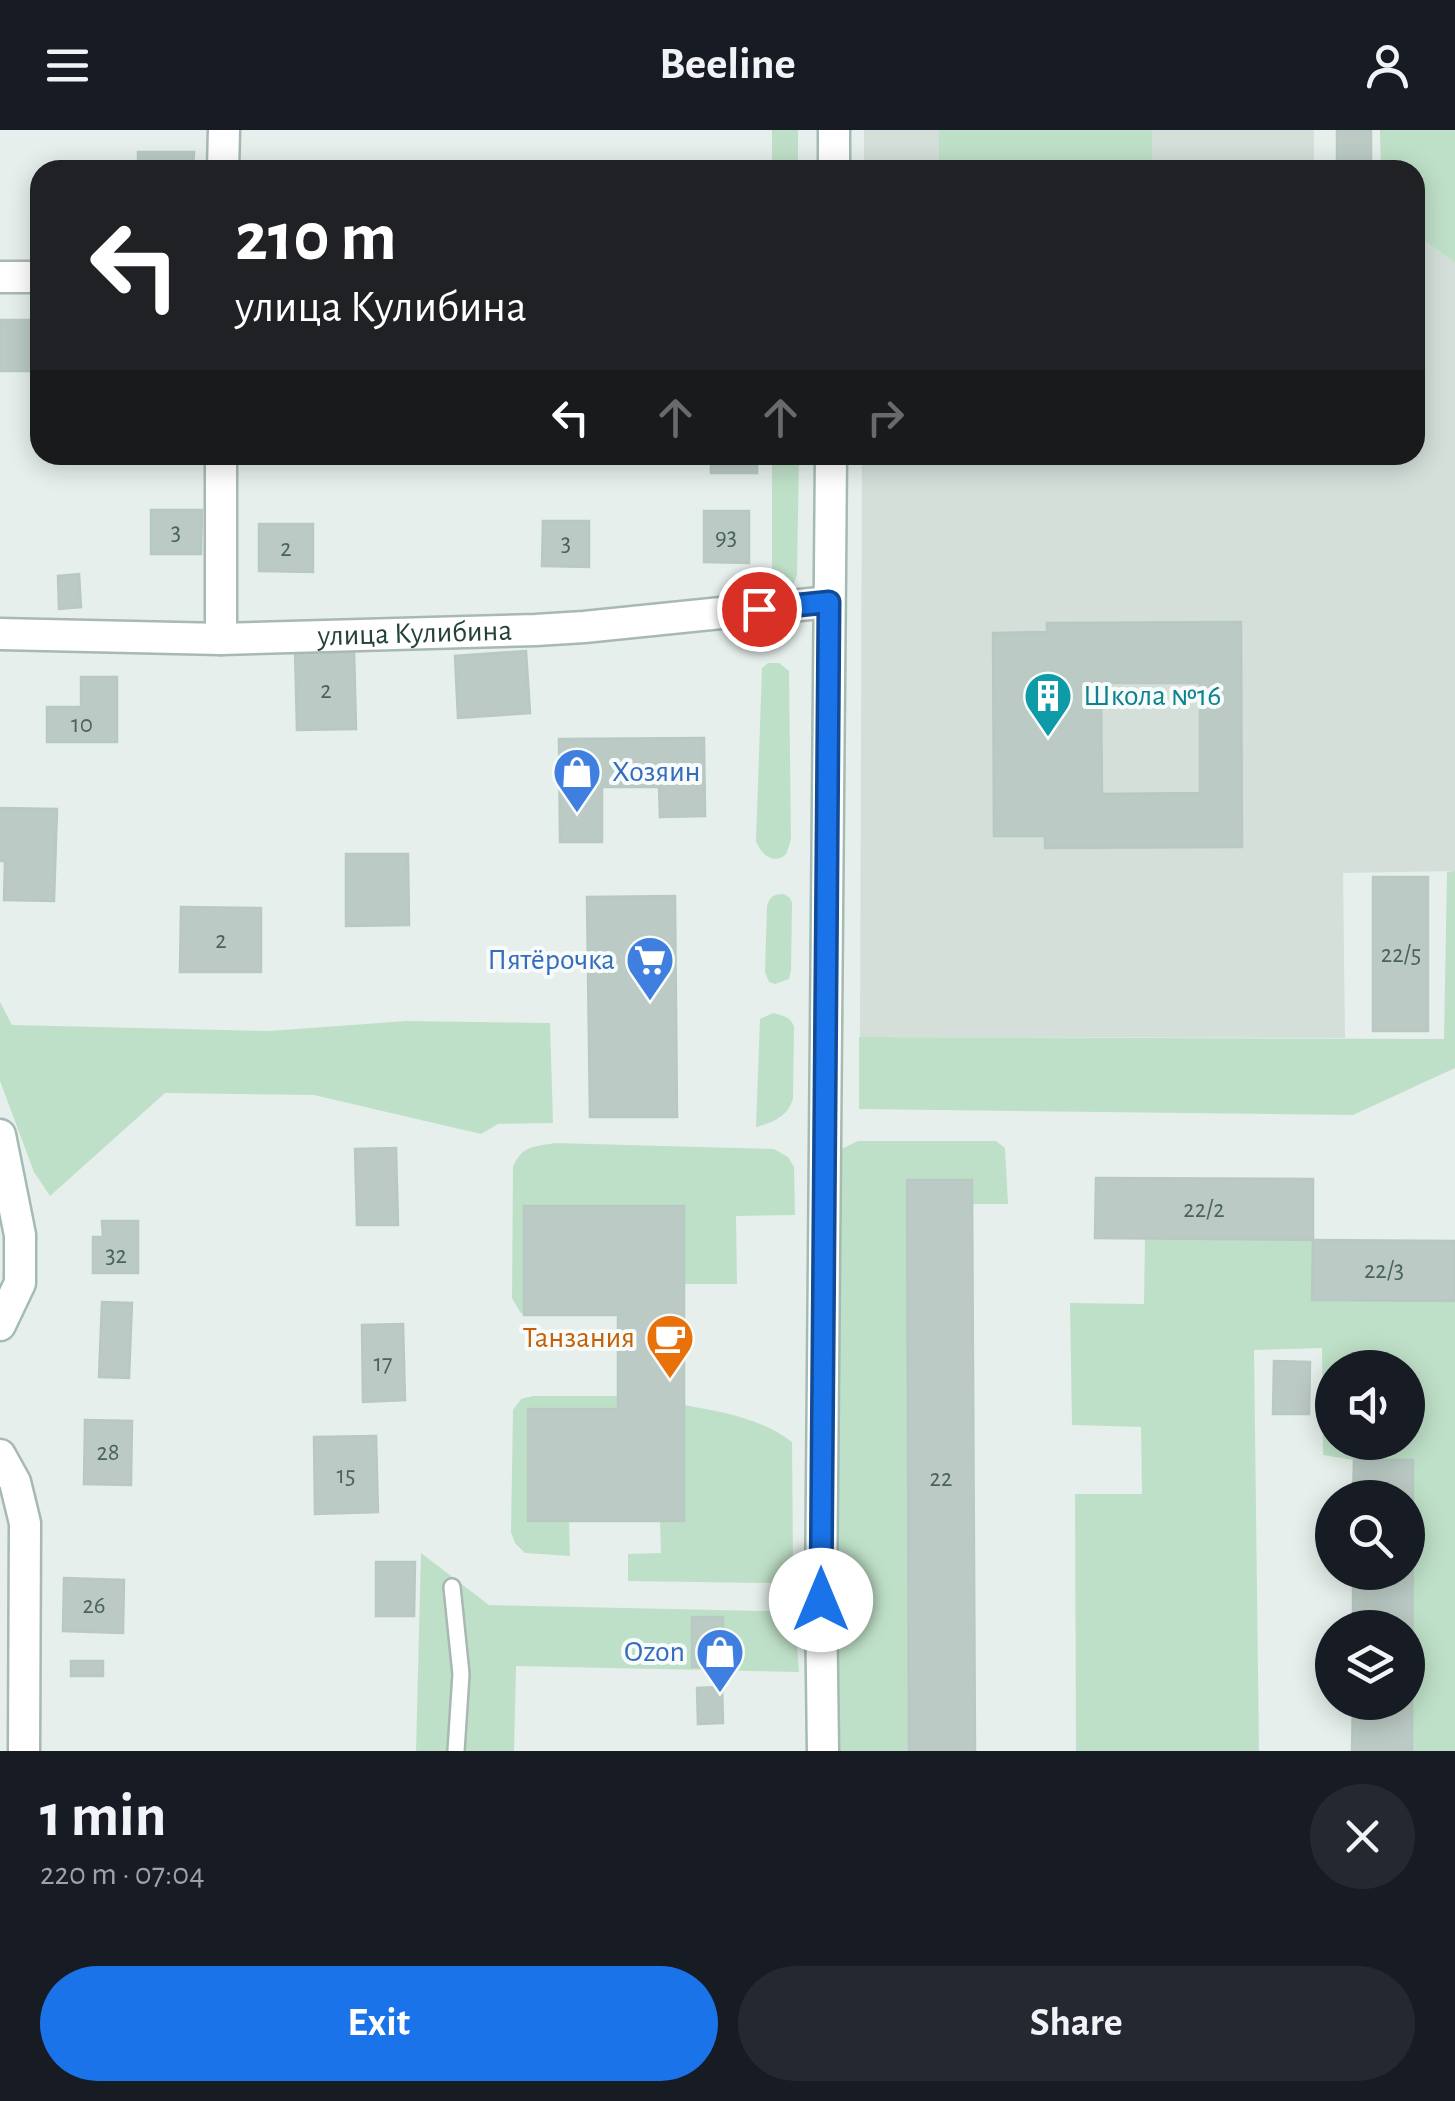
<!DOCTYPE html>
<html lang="en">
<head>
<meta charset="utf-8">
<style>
  body { margin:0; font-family:"Alegreya Sans",sans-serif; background:#242831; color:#f1f3f6; height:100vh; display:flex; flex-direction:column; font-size:38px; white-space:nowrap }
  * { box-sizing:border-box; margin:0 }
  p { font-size:32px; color:#9ea1a6 }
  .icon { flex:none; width:55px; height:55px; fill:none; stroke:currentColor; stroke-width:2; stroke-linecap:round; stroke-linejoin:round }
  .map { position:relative; height:1621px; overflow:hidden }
  .sheet { display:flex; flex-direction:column; background:#171b24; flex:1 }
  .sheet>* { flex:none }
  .top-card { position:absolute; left:30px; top:30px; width:1395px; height:305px; border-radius:30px; box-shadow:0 5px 25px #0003; background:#202124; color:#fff; overflow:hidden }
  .tools { position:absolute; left:1315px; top:1220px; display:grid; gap:20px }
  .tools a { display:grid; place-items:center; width:110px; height:110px; border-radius:50%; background:#171b24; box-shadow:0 5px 25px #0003; font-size:50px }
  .pin { position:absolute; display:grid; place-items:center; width:85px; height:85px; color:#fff; margin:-42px; border:5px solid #fff; border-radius:50%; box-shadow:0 2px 10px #0007 }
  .me { position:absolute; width:110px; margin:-55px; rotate:0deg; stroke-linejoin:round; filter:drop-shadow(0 0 8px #0008) }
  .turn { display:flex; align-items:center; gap:35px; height:210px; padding:0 40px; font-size:45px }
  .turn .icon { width:130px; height:130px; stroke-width:2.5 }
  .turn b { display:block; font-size:70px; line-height:85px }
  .lanes { display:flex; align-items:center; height:95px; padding:0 40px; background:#0003; justify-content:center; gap:50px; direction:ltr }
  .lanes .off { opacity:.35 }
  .round { display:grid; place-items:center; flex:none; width:105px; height:105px; border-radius:52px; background:#242831 }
  .overview { display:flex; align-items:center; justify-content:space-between; height:170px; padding:0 40px }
  h1 { font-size:60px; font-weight:700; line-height:75px }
  .cta { display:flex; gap:20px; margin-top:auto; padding:20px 40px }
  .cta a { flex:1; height:115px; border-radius:60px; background:#1a73e8; color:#fff; font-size:40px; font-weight:700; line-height:115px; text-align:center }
  .cta a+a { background:#242831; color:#f1f3f6 }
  header { display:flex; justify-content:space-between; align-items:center; height:130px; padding:0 40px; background:#171b24; font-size:45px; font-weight:700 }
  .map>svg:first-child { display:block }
</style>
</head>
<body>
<header><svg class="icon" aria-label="menu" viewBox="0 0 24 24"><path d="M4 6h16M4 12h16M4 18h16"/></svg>Beeline<svg class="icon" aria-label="person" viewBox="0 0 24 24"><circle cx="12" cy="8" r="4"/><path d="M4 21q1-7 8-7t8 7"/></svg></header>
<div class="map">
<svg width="1455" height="1621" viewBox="0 0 1455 1621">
  <rect width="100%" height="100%" fill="#e6efeb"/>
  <g fill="#d4dfda">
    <rect x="864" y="0" width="450" height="40"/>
    <polygon points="1415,104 1455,133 1455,741 1343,743 1345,908 860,907 862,325 1415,325"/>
  </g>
  <g fill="#bfe0c8" fill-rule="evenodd">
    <rect x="772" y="0" width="26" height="40"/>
    <rect x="939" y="0" width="213" height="40"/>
    <polygon points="1380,0 1455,0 1455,133 1415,104 1415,40 1381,40"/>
    <polygon points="772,325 799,325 797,445 790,463 772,464"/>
    <path d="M768,533H779L789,541L791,709C790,712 788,721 786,724C774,736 760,723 756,711L762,538Z"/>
    <polygon points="1455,741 1455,938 1353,985 859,979 859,907 1444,909 1447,742"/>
    <path d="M784,764L790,768L792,773L791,840L789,849L775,854L769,852L765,842L767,776C770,766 774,764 784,764Z"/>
    <polygon points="0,872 12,895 269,901 407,891 550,893 553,993 498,994 481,1004 314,965 165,963 50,1066 34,1042 0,951"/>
    <path d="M773,883C782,885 791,887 794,897L793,968C789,986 772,993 756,997L760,889Z"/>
    <polygon points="858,1011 996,1011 1005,1018 1008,1074 972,1074 971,1050 907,1051 909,1621 833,1621 833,1023"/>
    <path d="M555,1013L774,1019L788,1027L794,1037L795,1085L736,1086L737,1154H684L524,1077V1185L520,1182L512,1168L513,1037C522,1015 534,1017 555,1013Z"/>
    <path d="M1145,1109L1313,1110V1170L1455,1171V1621H1412L1413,1331L1354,1330L1323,1325L1322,1218L1254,1220L1259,1621H1076L1075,1364H1142L1141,1297L1072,1295L1070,1173L1144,1174ZM1332,1238H1408V1312H1332Z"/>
    <polygon points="533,1266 618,1266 618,1279 528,1279 528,1391 569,1391 570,1426 525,1423 515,1413 511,1402 513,1280 521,1269"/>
    <path d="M684,1275C722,1282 760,1288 792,1312L793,1432C789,1444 785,1448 773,1453L628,1451V1424L661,1423L660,1391H684Z"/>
    <polygon points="421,1423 489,1475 767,1481 784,1484 796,1501 799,1542 516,1536 514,1621 416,1621"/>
  </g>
  <g fill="#bbcac4" stroke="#b8c9c2" stroke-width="2.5" fill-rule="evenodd">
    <rect x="1337" y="0" width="34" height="40"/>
    <polygon points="138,22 194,22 193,40 138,40"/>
    <rect x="34" y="49" width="6" height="51"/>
    <rect x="1" y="190" width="39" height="51"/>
    <rect x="711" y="325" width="46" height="18"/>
    <polygon points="151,380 202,380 201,424 151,424"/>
    <polygon points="704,381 749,381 749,433 704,432"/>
    <polygon points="543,391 589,391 589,437 542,436"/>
    <polygon points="259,394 313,394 313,442 259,441"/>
    <polygon points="79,444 81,477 59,479 58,446"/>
    <path d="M1241,492L1242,717L1045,718V706H994L993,503L1047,502V493ZM1101,553H1200V663L1102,664Z"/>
    <polygon points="354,520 356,599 297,600 295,521"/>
    <polygon points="526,521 530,583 458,588 455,526"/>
    <polygon points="81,547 117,547 117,612 47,612 47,577 81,577"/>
    <polygon points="704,608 705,686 660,687 659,657 602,657 602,712 560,712 559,609"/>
    <polygon points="0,678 57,679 54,771 4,770 5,731 0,731"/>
    <polygon points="346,724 408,724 409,795 346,796"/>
    <rect x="1373" y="747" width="55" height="154"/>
    <polygon points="675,766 677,987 590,987 587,767"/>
    <polygon points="181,777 261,778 261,842 180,842"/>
    <polygon points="396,1018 398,1095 357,1095 355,1019"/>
    <polygon points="1096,1048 1313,1049 1313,1110 1095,1108"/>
    <polygon points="907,1050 972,1050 975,1621 909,1621"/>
    <polygon points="524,1076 684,1076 684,1391 528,1391 528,1279 618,1279 618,1185 524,1185"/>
    <polygon points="102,1091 138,1091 138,1143 93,1143 93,1107 103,1107"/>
    <polygon points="1313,1110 1455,1111 1455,1171 1312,1170"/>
    <polygon points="102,1172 132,1173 129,1248 99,1247"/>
    <polygon points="403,1194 405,1270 363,1272 362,1195"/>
    <polygon points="1274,1231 1310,1232 1309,1284 1273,1284"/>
    <polygon points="85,1290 132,1291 131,1355 84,1354"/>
    <polygon points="376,1306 378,1382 315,1384 314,1307"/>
    <polygon points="1354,1330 1413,1330 1412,1621 1352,1621 1353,1572 1408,1572 1408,1498 1353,1498 1353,1442 1408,1442 1408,1368 1353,1368"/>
    <polygon points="376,1432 415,1432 414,1486 376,1486"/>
    <polygon points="64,1448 124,1450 123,1503 63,1501"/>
    <rect x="692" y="1487" width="31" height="50"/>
    <rect x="71" y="1531" width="32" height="15"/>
    <polygon points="722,1557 723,1593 698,1594 697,1558"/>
  </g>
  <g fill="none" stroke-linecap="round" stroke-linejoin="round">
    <g stroke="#a8b8b2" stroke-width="20">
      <polyline id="lane" points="452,1457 461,1544 456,1621"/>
    </g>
    <g stroke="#a8b8b2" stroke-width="35">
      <g id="street">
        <polyline points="223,40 224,0"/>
        <polyline points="0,147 40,147"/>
        <path id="s1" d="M0,504L221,509L536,500L584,497L829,472"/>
        <polyline points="221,509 221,325"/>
        <polyline points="0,1325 15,1352 25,1393 24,1621"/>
      </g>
    </g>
    <g stroke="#a4bbb3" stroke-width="35">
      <g id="secondary">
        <polyline points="834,0 834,40"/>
        <polyline points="0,1005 20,1105 20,1153 0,1195"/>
        <polyline points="823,1621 821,1470 831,325"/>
      </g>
    </g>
    <use href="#lane" stroke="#fff" stroke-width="15"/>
    <use href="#street" stroke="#fff" stroke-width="30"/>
    <use href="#secondary" stroke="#fff" stroke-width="30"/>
  </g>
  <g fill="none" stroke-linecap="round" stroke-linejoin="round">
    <g stroke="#114b97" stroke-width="25">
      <polyline id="route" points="759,479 829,472 821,1470"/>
    </g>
    <use href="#route" stroke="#1a73e8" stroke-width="18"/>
  </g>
  <defs>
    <g id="building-pin" transform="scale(2.5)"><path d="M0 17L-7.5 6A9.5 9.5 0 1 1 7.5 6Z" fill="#0f9aa8" stroke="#f7fbf9"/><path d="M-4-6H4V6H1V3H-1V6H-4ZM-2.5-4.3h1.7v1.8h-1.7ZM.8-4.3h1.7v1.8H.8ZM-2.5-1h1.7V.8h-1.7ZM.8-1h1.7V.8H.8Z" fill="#fff"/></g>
    <g id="shop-pin" transform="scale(2.5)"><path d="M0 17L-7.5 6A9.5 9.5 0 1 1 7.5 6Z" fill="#3f7fe0" stroke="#f7fbf9"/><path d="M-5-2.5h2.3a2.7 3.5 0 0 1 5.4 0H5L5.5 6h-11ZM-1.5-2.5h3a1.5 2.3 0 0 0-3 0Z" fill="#fff"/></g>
    <g id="supermarket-pin" transform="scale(2.5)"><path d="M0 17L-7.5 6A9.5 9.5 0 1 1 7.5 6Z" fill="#3f7fe0" stroke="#f7fbf9"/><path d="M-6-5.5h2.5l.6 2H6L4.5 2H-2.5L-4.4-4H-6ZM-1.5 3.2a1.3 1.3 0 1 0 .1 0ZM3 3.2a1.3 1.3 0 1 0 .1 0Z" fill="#fff"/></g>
    <g id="cafe-pin" transform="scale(2.5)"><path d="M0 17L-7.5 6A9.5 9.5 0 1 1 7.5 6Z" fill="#e8710a" stroke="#f7fbf9"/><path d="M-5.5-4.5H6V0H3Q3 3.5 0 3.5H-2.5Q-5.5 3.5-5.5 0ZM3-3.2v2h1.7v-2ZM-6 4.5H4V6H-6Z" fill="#fff"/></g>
  </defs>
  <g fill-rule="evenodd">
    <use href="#building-pin" x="1048" y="566"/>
    <use href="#shop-pin" x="577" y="642"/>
    <use href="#supermarket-pin" x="650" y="830"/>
    <use href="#cafe-pin" x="670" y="1208"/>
    <use href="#shop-pin" x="720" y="1522"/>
  </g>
  <g text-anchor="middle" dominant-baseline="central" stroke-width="8" stroke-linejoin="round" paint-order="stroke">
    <g font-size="25" fill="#4a645c">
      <text x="176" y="402">3</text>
      <text x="726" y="407">93</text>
      <text x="566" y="413">3</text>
      <text x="286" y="418">2</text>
      <text x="326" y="560">2</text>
      <text x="82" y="594">10</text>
      <text x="221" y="810">2</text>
      <text x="1401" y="824">22/5</text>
      <text x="1204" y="1079">22/2</text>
      <text x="116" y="1125">32</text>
      <text x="1384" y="1140">22/3</text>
      <text x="383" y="1233">17</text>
      <text x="108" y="1322">28</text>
      <text x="346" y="1345">15</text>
      <text x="941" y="1348">22</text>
      <text x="94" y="1475">26</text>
    </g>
    <g font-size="30" fill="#24423a" stroke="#f7fbf9">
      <text stroke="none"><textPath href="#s1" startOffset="415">улица Кулибина</textPath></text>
    </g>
    <g font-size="30" fill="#0d838f" stroke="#f7fbf9" text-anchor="start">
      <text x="1083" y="566">Школа №16</text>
    </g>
    <g font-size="30" fill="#366cbe" stroke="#f7fbf9" text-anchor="end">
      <text x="612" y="642" text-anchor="start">Хозяин</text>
      <text x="615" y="830">Пятёрочка</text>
      <text x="685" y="1522">Ozon</text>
    </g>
    <g font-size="30" fill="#c56008" stroke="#f7fbf9" text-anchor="end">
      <text x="635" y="1208">Танзания</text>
    </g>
  </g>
</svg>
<div class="tools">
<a><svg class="icon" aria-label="sound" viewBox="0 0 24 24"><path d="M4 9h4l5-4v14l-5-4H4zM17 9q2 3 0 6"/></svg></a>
<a><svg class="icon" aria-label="search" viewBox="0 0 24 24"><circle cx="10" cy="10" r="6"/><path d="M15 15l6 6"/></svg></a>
<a><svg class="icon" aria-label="layers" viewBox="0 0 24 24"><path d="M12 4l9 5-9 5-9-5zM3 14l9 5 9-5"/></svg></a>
</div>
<div class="pin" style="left:759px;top:479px;background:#d93025"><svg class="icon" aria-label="arrive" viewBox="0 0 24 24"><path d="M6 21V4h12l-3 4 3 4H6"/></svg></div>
<svg class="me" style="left:821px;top:1470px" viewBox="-20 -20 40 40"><circle r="19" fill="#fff"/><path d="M0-13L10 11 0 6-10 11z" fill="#1a73e8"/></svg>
<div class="top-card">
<div class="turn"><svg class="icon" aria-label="left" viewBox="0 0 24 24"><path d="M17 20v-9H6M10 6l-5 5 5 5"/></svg><div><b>210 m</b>улица Кулибина</div></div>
<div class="lanes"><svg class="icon" aria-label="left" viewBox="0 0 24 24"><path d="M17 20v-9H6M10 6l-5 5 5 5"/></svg><svg class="icon off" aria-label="ahead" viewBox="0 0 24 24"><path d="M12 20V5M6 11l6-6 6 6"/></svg><svg class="icon off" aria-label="ahead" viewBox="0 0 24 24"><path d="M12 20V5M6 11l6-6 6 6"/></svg><svg class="icon off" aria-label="right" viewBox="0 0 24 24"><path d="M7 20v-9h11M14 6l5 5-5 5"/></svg></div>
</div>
</div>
<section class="sheet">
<div class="overview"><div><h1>1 min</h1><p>220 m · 07:04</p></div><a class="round"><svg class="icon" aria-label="close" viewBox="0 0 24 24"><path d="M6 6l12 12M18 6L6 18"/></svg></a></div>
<div class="cta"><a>Exit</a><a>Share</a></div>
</section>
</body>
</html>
